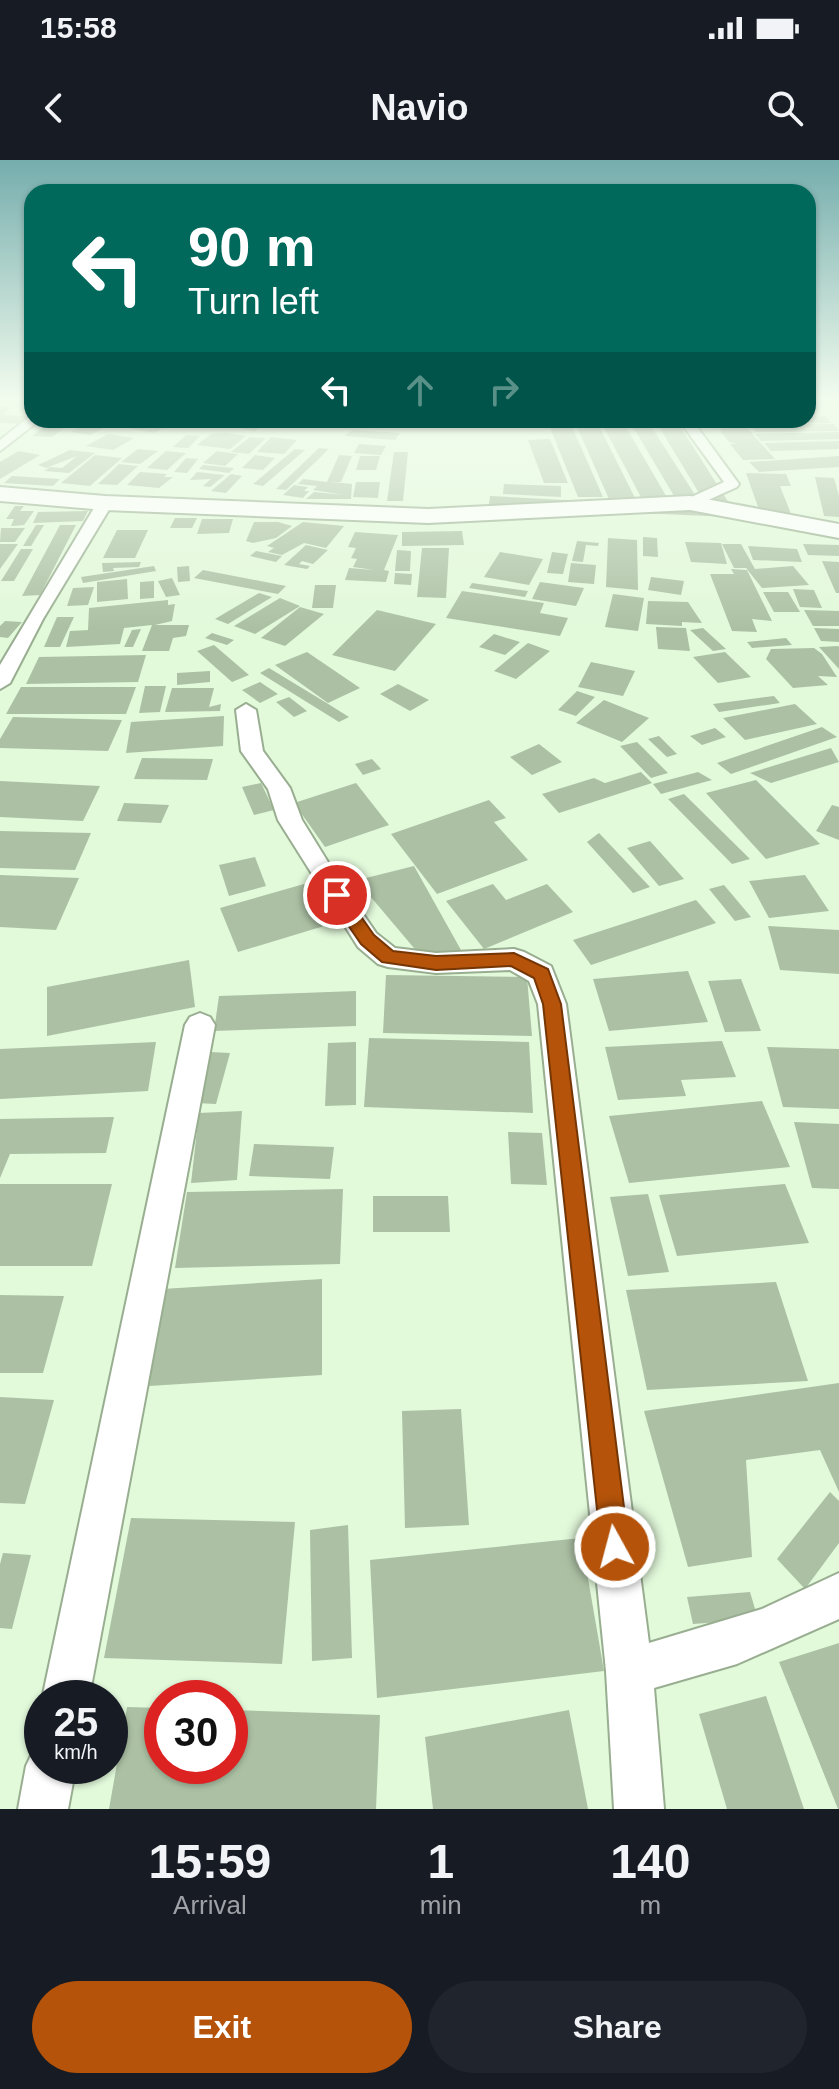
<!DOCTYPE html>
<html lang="en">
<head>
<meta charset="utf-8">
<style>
  body { margin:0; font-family:Arial,sans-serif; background:#20242c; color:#f1f3f6; height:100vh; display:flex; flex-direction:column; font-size:30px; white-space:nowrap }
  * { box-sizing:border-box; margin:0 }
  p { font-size:26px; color:#9ea1a6 }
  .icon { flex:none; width:44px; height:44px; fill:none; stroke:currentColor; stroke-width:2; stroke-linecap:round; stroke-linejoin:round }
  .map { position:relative; height:1649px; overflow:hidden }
  .details { display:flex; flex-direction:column; background:#171b24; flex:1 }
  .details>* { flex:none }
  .guide { position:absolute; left:24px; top:24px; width:792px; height:244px; border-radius:24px; box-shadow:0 2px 6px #0004; background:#00695c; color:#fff; overflow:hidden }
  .speed { position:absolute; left:24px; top:1520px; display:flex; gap:16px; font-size:40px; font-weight:700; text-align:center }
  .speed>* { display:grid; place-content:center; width:104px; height:104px; border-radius:50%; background:#171b24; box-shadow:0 2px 6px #0004; line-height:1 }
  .speed small { font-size:20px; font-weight:400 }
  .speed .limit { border:12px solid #d22; background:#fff; color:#111 }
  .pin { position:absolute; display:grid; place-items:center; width:68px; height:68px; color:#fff; margin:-34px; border:4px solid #fff; border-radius:50%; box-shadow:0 2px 8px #0007 }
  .me { position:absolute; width:88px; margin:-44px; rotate:353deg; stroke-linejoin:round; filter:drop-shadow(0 0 6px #0008) }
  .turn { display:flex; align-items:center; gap:28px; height:168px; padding:0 32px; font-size:36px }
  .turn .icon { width:104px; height:104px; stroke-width:2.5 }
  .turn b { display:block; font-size:56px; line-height:68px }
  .lanes { display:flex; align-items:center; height:76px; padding:0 32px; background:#0003; justify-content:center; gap:40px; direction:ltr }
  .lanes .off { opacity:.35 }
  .eta { display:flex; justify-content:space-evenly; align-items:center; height:136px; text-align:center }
  .eta b { font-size:48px; font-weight:600; line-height:56px }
  .primary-button { display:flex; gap:16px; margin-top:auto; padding:16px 32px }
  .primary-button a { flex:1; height:92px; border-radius:48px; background:#b45309; color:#fff; font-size:32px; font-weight:600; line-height:92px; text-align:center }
  .primary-button a+a { background:#20242c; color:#f1f3f6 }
  .status { display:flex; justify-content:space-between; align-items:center; height:56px; padding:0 40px; background:#171b24; direction:ltr }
  .status svg { height:22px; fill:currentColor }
  header { display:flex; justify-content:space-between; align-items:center; height:104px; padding:0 32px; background:#171b24; font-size:36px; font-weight:600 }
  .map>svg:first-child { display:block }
</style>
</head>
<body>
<div class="status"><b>15:58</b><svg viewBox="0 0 49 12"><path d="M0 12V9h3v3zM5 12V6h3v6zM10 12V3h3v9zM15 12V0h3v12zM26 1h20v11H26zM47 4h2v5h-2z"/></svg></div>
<header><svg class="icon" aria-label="back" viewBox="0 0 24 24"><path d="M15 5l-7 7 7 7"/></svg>Navio<svg class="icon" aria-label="search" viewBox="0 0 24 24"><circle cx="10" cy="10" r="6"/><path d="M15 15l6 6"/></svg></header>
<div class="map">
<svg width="839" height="1649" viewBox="0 0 839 1649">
  <rect width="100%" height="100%" fill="#e2f9da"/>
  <g fill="#acc1a4">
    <polygon points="0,247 11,247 3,255 32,257 25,264 0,263"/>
    <polygon points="825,256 831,263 747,264 744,260 808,260 808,257"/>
    <polygon points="95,260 121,260 90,275 71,272"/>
    <polygon points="138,260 163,260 182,264 175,267 161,264 154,267 162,269 154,273 123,267"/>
    <polygon points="252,260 269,260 255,271 241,269"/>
    <polygon points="547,260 569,260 603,337 578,337"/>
    <polygon points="574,260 596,260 635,338 609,339"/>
    <polygon points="600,260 622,260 669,341 643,341"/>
    <polygon points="629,260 647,260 699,341 677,341"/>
    <polygon points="655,260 676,260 729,343 705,343"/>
    <polygon points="715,260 740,260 775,299 743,300 730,284 737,284 729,282 719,269 723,269 721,267 713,263 718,263"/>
    <polygon points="834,264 839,271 756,272 750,265"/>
    <polygon points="45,266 64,268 52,277 32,276"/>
    <polygon points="353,270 400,273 395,280 344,276"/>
    <polygon points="839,272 839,279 761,281 755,274"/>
    <polygon points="108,274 134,278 113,290 86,286"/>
    <polygon points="211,274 225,273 246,276 230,289 197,285"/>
    <polygon points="186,275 200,276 188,288 173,287"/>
    <polygon points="250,277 266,278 249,294 231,292"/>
    <polygon points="271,277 297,280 284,294 257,292"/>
    <polygon points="550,279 568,323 544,323 528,280"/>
    <polygon points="839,281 839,289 771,291 764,283"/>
    <polygon points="359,284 386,286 381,295 354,293"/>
    <polygon points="319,288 329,289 286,330 276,329"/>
    <polygon points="138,289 158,291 140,304 121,302"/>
    <polygon points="295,289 305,290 263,326 253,324"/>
    <polygon points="70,290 95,293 69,313 44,311 50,307 62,308 77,296 46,308 38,305"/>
    <polygon points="19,291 40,295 0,319 0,302"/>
    <polygon points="166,291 186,293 167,310 147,308"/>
    <polygon points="217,291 230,293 238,294 225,306 203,303"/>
    <polygon points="394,292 408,292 403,341 387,341"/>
    <polygon points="95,295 122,298 90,326 61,323"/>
    <polygon points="255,295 275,298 263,310 242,308"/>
    <polygon points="339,295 352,296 341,322 332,322 352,324 351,339 306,339 314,332 344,335 313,330 317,326 298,324 303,319 327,322"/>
    <polygon points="360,296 380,296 376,310 356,310"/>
    <polygon points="839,296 839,307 759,312 749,302"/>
    <polygon points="186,298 198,299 187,313 174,312"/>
    <polygon points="119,304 138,306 117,325 98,324"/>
    <polygon points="203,305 234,308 229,313 199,309"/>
    <polygon points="140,312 167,314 164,317 173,317 159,328 127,325"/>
    <polygon points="197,312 225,315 210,327 203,326 211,319 190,320"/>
    <polygon points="746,313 786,314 791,326 780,326 793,359 762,358"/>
    <polygon points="231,314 242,316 226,333 211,331"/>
    <polygon points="12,316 60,319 53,326 4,323"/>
    <polygon points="815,317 834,318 839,336 839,357 824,356"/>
    <polygon points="356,322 380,322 378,338 353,337"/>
    <polygon points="504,324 561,326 561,337 503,334"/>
    <polygon points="294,325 308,327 304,331 309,331 303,338 283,335"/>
    <polygon points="490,336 602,342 602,351 489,344"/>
    <polygon points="15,346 24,346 20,351 34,351 24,365 11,366 14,359 6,359"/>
    <polygon points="728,346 731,357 613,352"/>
    <polygon points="88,351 83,361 33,363 38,352"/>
    <polygon points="175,358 197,358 192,368 170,368"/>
    <polygon points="202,359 233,359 229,373 197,374"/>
    <polygon points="254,362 278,362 292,366 276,378 253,383 246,381"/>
    <polygon points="303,362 344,366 326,388 304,383 282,395 268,392 274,388 267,386"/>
    <polygon points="36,365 44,365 31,386 23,386"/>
    <polygon points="60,365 76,365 40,435 22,436"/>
    <polygon points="1,368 25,368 15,382 0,382"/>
    <polygon points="117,370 148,370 135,398 103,398"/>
    <polygon points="462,371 464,385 402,386 402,372"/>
    <polygon points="355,372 398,375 384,410 389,411 386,422 345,420 349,408 374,410 353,407 357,399 351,398 356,388 348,387"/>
    <polygon points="643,377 657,378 658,397 643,396"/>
    <polygon points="608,378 637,380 638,430 606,427"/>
    <polygon points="577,381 599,383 598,386 586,385 583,402 572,401"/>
    <polygon points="685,382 721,383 727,404 691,402"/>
    <polygon points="0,384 18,384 0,409"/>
    <polygon points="722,384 741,384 755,409 793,406 809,425 762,428 746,408 734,408"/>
    <polygon points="803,384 839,385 839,396 808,395"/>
    <polygon points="306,385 328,390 313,404 302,401 299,404 310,406 307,409 284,405"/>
    <polygon points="748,386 797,389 802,402 753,400"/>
    <polygon points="422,388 449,388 446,438 417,437"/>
    <polygon points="21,389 33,389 14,421 1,421"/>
    <polygon points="397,390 411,391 410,411 395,411"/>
    <polygon points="256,391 282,396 276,402 250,396"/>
    <polygon points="500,392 543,399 529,425 484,417"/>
    <polygon points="552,392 568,394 563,414 547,413"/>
    <polygon points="822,401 839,402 839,433 836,433"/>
    <polygon points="141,402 139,407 113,408 114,411 103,412 102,403"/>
    <polygon points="571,403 596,405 594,424 568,422"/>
    <polygon points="154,406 156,411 83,423 81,417"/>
    <polygon points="189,406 190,421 178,422 177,407"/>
    <polygon points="731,409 747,410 772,461 752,459 757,472 732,471 710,414 734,414"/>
    <polygon points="203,410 286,426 278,434 194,418"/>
    <polygon points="395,413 412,414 411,425 394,424"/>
    <polygon points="651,417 684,421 681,435 648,430"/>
    <polygon points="172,418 180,435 166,437 158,421"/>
    <polygon points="127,419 128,439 97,442 97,422"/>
    <polygon points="154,421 154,438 140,439 140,422"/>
    <polygon points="540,422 584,428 576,446 532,439"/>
    <polygon points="472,423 528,431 525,437 469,428"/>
    <polygon points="315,425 336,425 333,448 312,448"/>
    <polygon points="94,427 88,445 67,446 73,428"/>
    <polygon points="793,429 814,430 822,448 800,447"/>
    <polygon points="462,431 544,443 540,453 568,458 560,476 446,458"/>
    <polygon points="763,432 788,432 800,452 774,452"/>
    <polygon points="259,433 272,437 228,464 215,459"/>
    <polygon points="613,434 644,438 638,471 605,467"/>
    <polygon points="280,438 300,446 255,474 234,466"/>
    <polygon points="168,440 168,445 175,444 172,461 155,465 189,465 186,476 173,478 169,491 142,491 152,465 124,468 120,484 66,487 70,471 88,470 89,448"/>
    <polygon points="648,441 688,442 702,463 682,462 682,466 646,464"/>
    <polygon points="300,447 324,454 285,486 261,478"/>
    <polygon points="377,450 436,464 395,511 332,495"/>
    <polygon points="804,450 839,451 839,466 813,466"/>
    <polygon points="57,457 74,457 60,487 44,487"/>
    <polygon points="5,461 22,462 8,478 0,477 0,466"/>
    <polygon points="656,467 686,468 690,491 658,489"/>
    <polygon points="703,468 726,489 713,491 690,470"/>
    <polygon points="814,468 839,469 839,482 821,481"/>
    <polygon points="141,469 133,487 124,487 132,470"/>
    <polygon points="212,473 234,480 227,485 205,478"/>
    <polygon points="494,474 520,482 505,495 479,487"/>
    <polygon points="786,478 792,485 752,488 747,482"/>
    <polygon points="528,483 550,491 516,519 494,511"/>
    <polygon points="214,485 249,515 232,522 197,491"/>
    <polygon points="838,486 839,487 839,509 819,487"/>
    <polygon points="814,488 822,494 837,517 818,516 828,525 793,528 766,499 771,489"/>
    <polygon points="307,492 360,528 328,543 275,505"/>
    <polygon points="725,492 751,517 718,523 693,497"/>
    <polygon points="146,495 138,522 26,524 39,497"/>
    <polygon points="591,502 635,511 623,536 578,527"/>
    <polygon points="269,508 325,542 349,557 339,562 260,513"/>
    <polygon points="210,511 210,522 177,525 177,513"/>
    <polygon points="260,522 278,534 260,543 242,530"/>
    <polygon points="398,524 429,540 410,551 380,534"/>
    <polygon points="145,526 166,526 160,552 139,553"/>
    <polygon points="21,527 136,527 126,554 6,554"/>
    <polygon points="172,528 214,528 209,547 221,544 220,551 165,552"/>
    <polygon points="577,531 595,537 576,556 558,550"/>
    <polygon points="774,536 780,543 719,552 713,544"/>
    <polygon points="289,537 307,551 294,557 276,542"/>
    <polygon points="604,540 649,558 622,582 576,563"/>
    <polygon points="795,544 817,564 745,580 723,558"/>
    <polygon points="224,556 223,586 126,593 131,562"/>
    <polygon points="13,557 122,560 108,591 0,588 0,579"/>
    <polygon points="822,567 837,577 731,614 717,603"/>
    <polygon points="715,568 726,577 702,585 690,576"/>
    <polygon points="659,576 677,594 667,597 648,579"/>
    <polygon points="637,582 668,613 651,618 620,586"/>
    <polygon points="539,584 562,602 532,615 510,597"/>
    <polygon points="831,588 839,602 771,623 750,613"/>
    <polygon points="142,598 213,599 207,620 134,619"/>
    <polygon points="372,599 381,609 363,615 355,604"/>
    <polygon points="641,612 652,623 559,653 542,634 594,618 605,623"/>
    <polygon points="698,612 712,620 661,634 653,624"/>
    <polygon points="756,620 820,684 766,699 706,633"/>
    <polygon points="0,621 100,626 83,661 0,657"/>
    <polygon points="261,623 274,650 254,655 242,627"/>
    <polygon points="356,623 389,665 325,687 294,643"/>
    <polygon points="684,634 750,699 732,704 668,639"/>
    <polygon points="489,640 506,658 494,662 528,700 437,734 391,674"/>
    <polygon points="124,643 169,645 161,663 117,661"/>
    <polygon points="832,645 839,647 839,680 816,671"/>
    <polygon points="0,671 91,673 75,710 0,708"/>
    <polygon points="599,673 650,727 633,733 587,682"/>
    <polygon points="650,681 684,719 659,726 627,688"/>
    <polygon points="255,697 266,726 229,736 219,705"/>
    <polygon points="414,706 461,790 419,794 370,736 362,719"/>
    <polygon points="0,715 79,718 56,770 0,767"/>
    <polygon points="805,715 829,751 769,758 749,721"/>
    <polygon points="304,724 324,766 238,792 220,748"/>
    <polygon points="493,724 506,740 547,724 573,752 484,789 446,741"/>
    <polygon points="724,725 751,757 735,761 709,729"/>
    <polygon points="696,740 716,763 591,805 573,780"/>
    <polygon points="768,766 839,770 839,814 780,810"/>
    <polygon points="189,800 195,847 47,876 47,827"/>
    <polygon points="688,811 708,862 609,871 593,819"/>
    <polygon points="386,815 527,817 532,876 383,873"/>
    <polygon points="741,819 761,871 725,872 708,821"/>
    <polygon points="356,831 356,866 214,871 219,836"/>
    <polygon points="369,878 529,882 533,953 364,947"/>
    <polygon points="722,881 736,917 681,920 686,936 618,940 605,887"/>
    <polygon points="156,882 148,931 0,939 0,889"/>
    <polygon points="356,882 356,945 325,946 328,883"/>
    <polygon points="767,887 839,889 839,949 783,947"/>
    <polygon points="210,892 230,893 216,944 196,943"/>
    <polygon points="762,941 790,1007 629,1023 609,956"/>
    <polygon points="242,951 237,1020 191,1023 199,953"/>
    <polygon points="114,957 106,993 10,994 0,1018 0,959"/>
    <polygon points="794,962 839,964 839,1029 812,1028"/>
    <polygon points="508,972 542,973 547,1025 511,1024"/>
    <polygon points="254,984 334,987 330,1019 249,1016"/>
    <polygon points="0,1024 112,1024 92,1106 0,1106"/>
    <polygon points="785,1024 809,1083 677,1096 659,1035"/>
    <polygon points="343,1029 340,1104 175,1108 187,1032"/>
    <polygon points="648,1034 669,1112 628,1116 610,1037"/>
    <polygon points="373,1036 448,1036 450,1072 373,1072"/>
    <polygon points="322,1119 322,1215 149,1226 162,1129"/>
    <polygon points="776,1122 808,1221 647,1230 626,1130"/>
    <polygon points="0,1135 64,1136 43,1213 0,1213"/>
    <polygon points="839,1223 839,1332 820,1290 746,1300 752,1397 688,1407 644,1251"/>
    <polygon points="0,1237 54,1240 25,1344 0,1343"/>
    <polygon points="461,1249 469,1365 405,1368 402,1251"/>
    <polygon points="830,1332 839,1341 839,1383 805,1429 777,1399"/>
    <polygon points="131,1358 295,1362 282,1504 104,1498"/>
    <polygon points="348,1365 352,1498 312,1501 310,1370"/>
    <polygon points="581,1378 604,1511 377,1538 370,1400"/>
    <polygon points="3,1393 31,1395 12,1469 0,1468 0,1404"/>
    <polygon points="750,1432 758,1459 693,1464 687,1437"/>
    <polygon points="839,1483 839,1649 838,1649 779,1502"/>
    <polygon points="766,1536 804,1649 727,1649 699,1554"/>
    <polygon points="127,1547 162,1548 162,1606 230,1606 230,1550 380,1555 376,1649 109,1649"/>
    <polygon points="569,1550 588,1649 433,1649 425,1577"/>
  </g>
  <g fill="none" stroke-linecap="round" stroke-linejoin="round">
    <g stroke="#99ae91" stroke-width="4">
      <g id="street">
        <polygon points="29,257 40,260 0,291 0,280"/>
        <polygon points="679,260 692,260 739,324 737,327 695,346 685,346 685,340 724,322"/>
        <polygon points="105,338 113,343 43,459 10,523 0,529 0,505 97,343"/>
        <polygon points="246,544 256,550 263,591 290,628 302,660 331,707 376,773 395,788 436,793 514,789 524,792 551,806 566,844 649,1483 762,1449 839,1413 839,1459 737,1504 654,1528 664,1649 614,1649 606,1511 538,844 529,821 510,810 436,813 388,807 378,804 358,787 278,660 268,629 241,591 236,550"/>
        <polygon points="200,853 210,857 215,865 89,1538 42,1539 185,865 190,857"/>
        <polygon points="42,1585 42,1606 76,1606 68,1649 18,1649 26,1606 34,1589"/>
      </g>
    </g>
    <g stroke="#99ae91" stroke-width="4">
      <polygon id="primary" points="0,327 105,336 428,349 690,336 839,364 839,378 690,350 428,363 105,350 0,341"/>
    </g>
    <use href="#street" fill="#fff" fill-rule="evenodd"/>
    <use href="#primary" fill="#fff" fill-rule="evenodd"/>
  </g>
  <linearGradient id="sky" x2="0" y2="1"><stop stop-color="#75adad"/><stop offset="0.51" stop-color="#f2fcee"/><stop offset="1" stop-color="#f2fcee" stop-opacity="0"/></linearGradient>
  <rect width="839" height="468" fill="url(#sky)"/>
  <polygon fill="#b45309" stroke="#753606" stroke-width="2" points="337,729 343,731 374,775 393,791 436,796 514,793 548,809 561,844 629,1387 625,1397 615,1401 605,1397 601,1387 543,844 534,818 511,806 436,810 382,802 361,784 331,740 329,735"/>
</svg>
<div class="speed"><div>25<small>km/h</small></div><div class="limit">30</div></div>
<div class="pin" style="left:337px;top:735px;background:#d93025"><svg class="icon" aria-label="arrive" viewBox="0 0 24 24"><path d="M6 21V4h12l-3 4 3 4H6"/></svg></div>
<svg class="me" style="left:615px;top:1387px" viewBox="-20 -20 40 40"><circle r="17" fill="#b45309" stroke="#fff" stroke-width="3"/><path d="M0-11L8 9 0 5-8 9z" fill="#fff"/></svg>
<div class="guide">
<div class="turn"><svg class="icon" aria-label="left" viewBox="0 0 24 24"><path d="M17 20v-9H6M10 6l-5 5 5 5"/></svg><div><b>90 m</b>Turn left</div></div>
<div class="lanes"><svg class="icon" aria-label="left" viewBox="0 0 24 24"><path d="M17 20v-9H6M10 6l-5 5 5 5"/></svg><svg class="icon off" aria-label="ahead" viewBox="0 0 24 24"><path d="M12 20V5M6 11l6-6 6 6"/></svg><svg class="icon off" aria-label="right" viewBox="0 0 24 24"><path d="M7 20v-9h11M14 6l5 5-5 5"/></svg></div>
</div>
</div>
<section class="details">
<div class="eta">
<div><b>15:59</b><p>Arrival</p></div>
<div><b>1</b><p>min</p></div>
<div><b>140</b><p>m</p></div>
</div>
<div class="primary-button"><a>Exit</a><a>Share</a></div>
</section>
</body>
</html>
